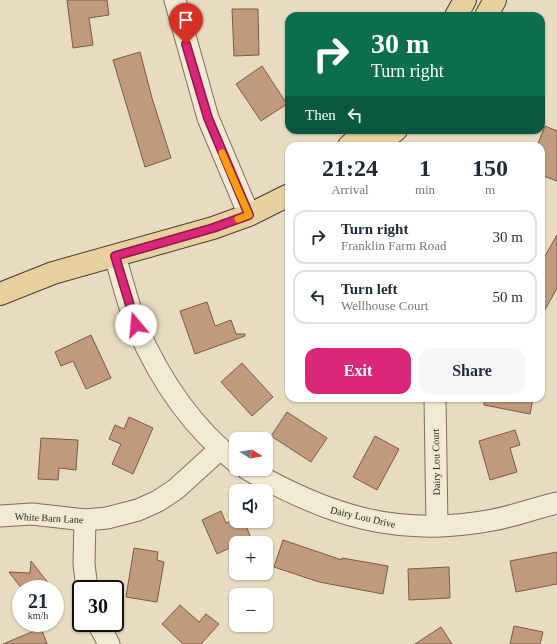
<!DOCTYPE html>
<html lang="en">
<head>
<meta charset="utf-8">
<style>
  body { margin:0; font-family:Georgia,serif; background:#f6f6f7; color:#1f2937; height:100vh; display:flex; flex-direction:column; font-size:15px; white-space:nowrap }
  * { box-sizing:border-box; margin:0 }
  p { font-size:13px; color:#747a83 }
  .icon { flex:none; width:22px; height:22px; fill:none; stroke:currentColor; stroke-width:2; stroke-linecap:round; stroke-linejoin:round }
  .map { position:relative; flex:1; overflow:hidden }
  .details { position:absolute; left:285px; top:142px; width:260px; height:260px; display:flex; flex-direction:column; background:#fff; border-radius:12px; box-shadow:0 1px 3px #0004 }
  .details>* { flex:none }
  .banner { position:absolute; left:285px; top:12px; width:260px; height:122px; border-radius:12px; box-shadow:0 1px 3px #0004; background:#0b6e4f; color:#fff; overflow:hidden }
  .needle { width:26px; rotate:101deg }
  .buttons { position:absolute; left:229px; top:432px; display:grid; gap:8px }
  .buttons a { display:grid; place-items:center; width:44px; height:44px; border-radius:8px; background:#fff; box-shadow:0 1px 3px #0004; font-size:20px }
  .speed { position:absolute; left:12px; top:580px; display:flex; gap:8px; font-size:20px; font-weight:700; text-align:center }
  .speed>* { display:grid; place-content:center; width:52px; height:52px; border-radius:50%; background:#fff; box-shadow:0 1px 3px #0004; line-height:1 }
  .speed small { font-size:10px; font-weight:400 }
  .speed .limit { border:2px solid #111; border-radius:6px; background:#fff; color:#111 }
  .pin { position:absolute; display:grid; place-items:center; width:34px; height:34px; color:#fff; margin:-41px -17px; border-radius:50% 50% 50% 0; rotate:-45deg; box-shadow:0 0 4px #0007 }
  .pin .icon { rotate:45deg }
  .me { position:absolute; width:44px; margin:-22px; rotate:343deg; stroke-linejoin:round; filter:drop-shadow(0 0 3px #0008) }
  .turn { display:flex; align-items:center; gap:14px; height:84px; padding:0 20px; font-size:18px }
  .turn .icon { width:52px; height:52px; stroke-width:2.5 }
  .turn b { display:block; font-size:28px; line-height:34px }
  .then { display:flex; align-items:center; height:38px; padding:0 20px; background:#0003; gap:8px; font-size:15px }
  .eta { display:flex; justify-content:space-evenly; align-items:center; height:68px; text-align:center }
  .eta b { font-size:24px; font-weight:600; line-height:28px }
  .action { display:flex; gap:8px; margin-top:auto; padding:8px 20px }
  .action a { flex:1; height:46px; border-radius:12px; background:#db2777; color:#fff; font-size:16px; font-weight:600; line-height:46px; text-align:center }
  .action a+a { background:#f6f6f7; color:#1f2937 }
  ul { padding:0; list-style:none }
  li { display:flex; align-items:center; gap:12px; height:54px; margin:0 8px 6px; padding:0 12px; border:2px solid #e0e1e3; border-radius:12px }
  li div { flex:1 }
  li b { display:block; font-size:15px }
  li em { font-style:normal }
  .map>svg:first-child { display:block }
</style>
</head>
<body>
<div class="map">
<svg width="557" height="644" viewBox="0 0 557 644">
  <rect width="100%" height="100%" fill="#e7dcc2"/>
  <g fill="#c1997c" stroke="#7b5a44">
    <polygon points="67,0 107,0 109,15 89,18 93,45 73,48"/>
    <polygon points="232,9 258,9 259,55 234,56"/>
    <polygon points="140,52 152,98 171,158 145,167 113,60"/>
    <polygon points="262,66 287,104 261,121 236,84"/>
    <polygon points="545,126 557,131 557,181 541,175 541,146 537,146"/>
    <polygon points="557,235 557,288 541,317 541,263"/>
    <polygon points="207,302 215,326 231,320 236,334 245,334 245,336 195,354 180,311"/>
    <polygon points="91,335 111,378 86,389 73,361 61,366 55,352"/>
    <polygon points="242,363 273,397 252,416 221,382"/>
    <polygon points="484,398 533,398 530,414 484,405"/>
    <polygon points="287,412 327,438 311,462 271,436"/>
    <polygon points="129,417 153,428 133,474 112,464 121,444 109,439 115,425 124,429"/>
    <polygon points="515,430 520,445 510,448 517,472 490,480 479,441"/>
    <polygon points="375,436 399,449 377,490 353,477"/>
    <polygon points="41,438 78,440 76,470 59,468 58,480 38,479"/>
    <polygon points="221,511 226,523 231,521 244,521 251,538 236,543 236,545 217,554 202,520"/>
    <polygon points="283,540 342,560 342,558 388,566 383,594 319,582 274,567"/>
    <polygon points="134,548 158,552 157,560 164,562 157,602 126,597"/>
    <polygon points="557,552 557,584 516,592 510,561"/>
    <polygon points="31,561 53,589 22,589 9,572 30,573"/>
    <polygon points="449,567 450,598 409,600 408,569"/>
    <polygon points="180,605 199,622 206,614 219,624 201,644 183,644 162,624"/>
    <polygon points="514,626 543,632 540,644 510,644"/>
    <polygon points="441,627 452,644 415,644"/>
    <polygon points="41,628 47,644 3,644"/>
  </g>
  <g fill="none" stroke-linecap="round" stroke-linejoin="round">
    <g stroke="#7f6e5b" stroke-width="23">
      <g id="minor">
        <polyline points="175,0 208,118 249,215"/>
        <path d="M115,256C122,279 128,305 137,327C159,378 192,427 236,462"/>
        <polyline points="435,398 437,526"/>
        <path d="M247,469C329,516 398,538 493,520C514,516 536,508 557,503"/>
        <polyline points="0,516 32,514 85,520 107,518 138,510 158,501 176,489 220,449"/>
        <polyline points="85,520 84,564 87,589"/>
        <polyline points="98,623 109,644"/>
      </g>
    </g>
    <g stroke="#4d3d2f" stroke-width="24">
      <g id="major">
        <polyline points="456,16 465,0"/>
        <polyline points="486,16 495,0"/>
        <polyline points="349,146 367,130"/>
        <polyline points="375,146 396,130"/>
        <polyline points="0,294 53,273 213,228 249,215 289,195"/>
      </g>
    </g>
    <use href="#minor" stroke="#f3ead4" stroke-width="21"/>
    <use href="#major" stroke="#e6d09e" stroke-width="22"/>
  </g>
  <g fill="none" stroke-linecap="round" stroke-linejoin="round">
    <g stroke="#8e194d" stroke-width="10">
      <polyline id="route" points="136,325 115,256 213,228 249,215 208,118 186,44"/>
    </g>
    <use href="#route" stroke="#db2777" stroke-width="7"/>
    <polyline stroke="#f59e0b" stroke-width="7" points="222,153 249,215 238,219"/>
  </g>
  <g text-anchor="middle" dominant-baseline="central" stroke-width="3" stroke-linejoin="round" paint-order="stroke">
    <g font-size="10" fill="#30271e" stroke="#f0e7d0">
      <text transform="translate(436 462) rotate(-91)">Dairy Lou Court</text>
      <text transform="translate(363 517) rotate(13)">Dairy Lou Drive</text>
      <text transform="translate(49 518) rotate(3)">White Barn Lane</text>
    </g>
  </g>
</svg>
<div class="buttons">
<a><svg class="needle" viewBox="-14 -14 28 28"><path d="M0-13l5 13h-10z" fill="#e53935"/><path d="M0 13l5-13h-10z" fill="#747a83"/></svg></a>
<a><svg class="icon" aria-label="sound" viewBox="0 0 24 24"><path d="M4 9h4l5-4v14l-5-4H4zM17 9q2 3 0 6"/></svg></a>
<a>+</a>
<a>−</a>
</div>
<div class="speed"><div>21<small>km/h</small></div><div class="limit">30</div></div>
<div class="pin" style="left:186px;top:44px;background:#d93025"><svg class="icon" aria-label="arrive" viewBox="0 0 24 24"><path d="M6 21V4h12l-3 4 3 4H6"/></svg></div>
<svg class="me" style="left:136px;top:325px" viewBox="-20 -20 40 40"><circle r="19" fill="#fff"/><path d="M0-13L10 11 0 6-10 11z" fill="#db2777"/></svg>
<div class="banner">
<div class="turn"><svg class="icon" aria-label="right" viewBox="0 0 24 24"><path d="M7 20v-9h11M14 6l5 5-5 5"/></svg><div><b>30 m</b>Turn right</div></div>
<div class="then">Then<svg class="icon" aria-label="left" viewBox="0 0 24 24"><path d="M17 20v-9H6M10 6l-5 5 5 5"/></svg></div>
</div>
<section class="details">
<div class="eta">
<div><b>21:24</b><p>Arrival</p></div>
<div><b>1</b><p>min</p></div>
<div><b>150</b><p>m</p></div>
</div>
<ul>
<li><svg class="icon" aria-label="right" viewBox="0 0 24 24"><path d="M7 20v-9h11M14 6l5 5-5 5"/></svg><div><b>Turn right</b><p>Franklin Farm Road</p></div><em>30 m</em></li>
<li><svg class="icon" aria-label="left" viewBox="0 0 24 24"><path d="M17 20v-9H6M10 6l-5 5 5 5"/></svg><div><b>Turn left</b><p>Wellhouse Court</p></div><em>50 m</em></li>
</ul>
<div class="action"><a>Exit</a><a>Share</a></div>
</section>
</div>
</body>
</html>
